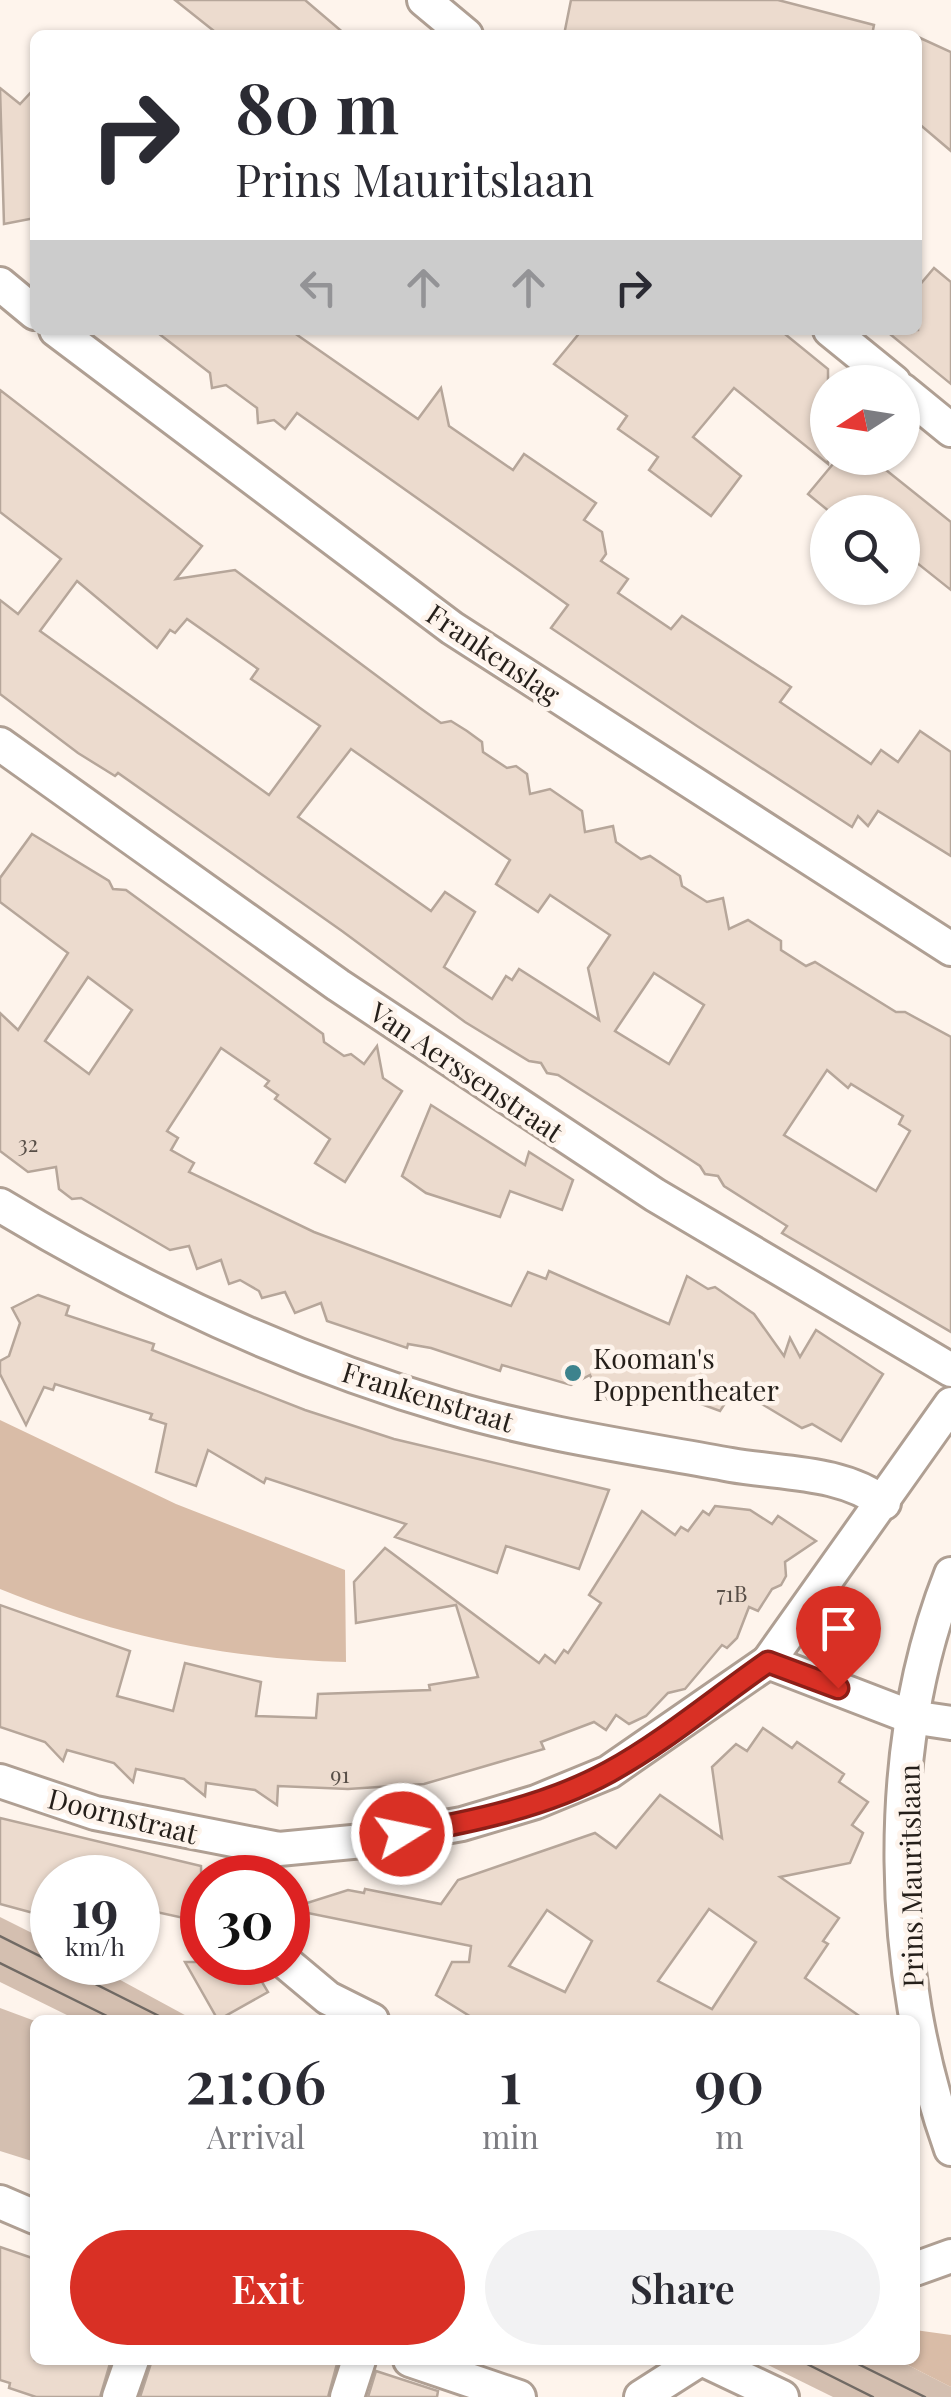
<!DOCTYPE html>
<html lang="en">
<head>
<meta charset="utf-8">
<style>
  body { margin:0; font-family:"Playfair Display",serif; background:#f2f2f3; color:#2b2b33; height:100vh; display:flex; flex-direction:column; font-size:38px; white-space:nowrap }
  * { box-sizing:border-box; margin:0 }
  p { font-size:32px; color:#7c7c81 }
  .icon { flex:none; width:55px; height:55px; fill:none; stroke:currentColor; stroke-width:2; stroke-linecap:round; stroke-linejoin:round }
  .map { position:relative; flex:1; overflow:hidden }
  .sheet { position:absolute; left:30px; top:2015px; width:890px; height:350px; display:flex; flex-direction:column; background:#fff; border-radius:15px; box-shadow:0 2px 8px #0004 }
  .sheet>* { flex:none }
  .banner { position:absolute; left:30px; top:30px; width:892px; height:305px; border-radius:15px; box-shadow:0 2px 8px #0004; background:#fff; color:#2b2b33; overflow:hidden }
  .needle { width:65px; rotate:258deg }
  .tools { position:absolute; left:810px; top:365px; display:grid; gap:20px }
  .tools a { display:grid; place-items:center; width:110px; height:110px; border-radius:50%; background:#fff; box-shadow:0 2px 8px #0004; font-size:50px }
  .speed { position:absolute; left:30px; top:1855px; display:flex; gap:20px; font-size:50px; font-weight:700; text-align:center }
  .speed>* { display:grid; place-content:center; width:130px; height:130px; border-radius:50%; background:#fff; box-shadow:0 2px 8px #0004; line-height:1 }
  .speed small { font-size:25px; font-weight:400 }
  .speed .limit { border:15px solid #d22; background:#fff; color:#111 }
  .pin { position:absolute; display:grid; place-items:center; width:85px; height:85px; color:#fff; margin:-102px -42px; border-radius:50% 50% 50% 0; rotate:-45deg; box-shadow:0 0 10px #0007 }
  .pin .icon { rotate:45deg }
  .me { position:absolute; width:110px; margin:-55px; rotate:80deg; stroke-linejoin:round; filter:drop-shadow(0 0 8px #0008) }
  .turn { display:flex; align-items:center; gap:35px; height:210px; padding:0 40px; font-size:45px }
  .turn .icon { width:130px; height:130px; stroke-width:2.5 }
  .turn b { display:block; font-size:70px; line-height:85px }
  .lanes { display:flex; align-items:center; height:95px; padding:0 40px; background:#0003; justify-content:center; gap:50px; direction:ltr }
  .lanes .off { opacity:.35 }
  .eta { display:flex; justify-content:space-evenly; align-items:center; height:170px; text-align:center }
  .eta b { font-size:60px; font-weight:600; line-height:70px }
  .primary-button { display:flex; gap:20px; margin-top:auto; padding:20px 40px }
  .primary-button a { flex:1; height:115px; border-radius:60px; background:#d93025; color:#fff; font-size:40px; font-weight:600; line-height:115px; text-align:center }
  .primary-button a+a { background:#f2f2f3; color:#2b2b33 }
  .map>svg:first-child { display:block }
</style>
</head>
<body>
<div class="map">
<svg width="951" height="2397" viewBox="0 0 951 2397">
  <rect width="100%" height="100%" fill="#fef4ec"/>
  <g fill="#d4bfb0">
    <polygon points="0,1917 52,1943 52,1962 89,1963 194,2020 77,2020 0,1982"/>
    <polygon points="0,2008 35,2021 35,2162 0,2151"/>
    <polygon points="758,2360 898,2360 951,2387 951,2397 833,2397"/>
  </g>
  <g fill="#d9bca7">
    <path d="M0,1420L176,1504L345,1570L346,1662C224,1659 112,1635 0,1589Z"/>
    <polygon points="915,2330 951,2335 951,2387 898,2360 915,2360"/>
  </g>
  <g fill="#ecdbce" stroke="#b6a69a" stroke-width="2.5" fill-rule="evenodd">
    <polygon points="175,0 305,0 346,35 219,35"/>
    <polygon points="571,0 778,0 874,25 872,35 564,35"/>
    <polygon points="918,37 951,52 951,151 918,123"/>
    <polygon points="0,88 20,104 35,88 35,218 4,224"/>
    <polygon points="934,268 951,282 951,384 885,330 918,330 918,287"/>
    <polygon points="154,330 290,330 418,419 441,388 449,426 513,470 524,454 596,503 584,520 602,532 606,554 601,561 628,579 618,593 671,629 682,616 791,687 780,702 871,764 881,750 898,762 920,731 951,752 951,856 878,811 868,826 858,816 852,827 697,726 551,628 568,605 297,413 285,429 274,420 258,423 257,408 226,385 212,388 210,373"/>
    <polygon points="582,330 780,330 828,369 828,464 734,388 693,437 741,476 711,516 649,470 658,457 618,429 627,416 554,364"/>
    <path d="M0,390L202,546L176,579L235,570L420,708L441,723L451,721L467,731L482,742L483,752L507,768L516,766L527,774L530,794L550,789L582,811L585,832L613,826L616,842L629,851L641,859L650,856L680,876L682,886L707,902L723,898L729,929L748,920L781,941V950L806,966L815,962L896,1012H905L951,1037V1332L782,1233L787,1226L724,1186L718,1176L705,1174L700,1166L657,1138L558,1075L547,1073L541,1063L529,1061L465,1022L342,931L118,773L115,776L78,753L0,694V600L18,614L61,559L0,512ZM77,581L157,648L170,630L175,633L187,619L258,669L251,679L320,726L269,795L40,631ZM351,749L510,860L496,884L538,912L550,895L610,935L588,968L599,1020L519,969L512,980L506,976L492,999L444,967L475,912L445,892L431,911L298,817ZM654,973L704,1005L669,1064L615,1031ZM827,1070L848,1088L851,1084L903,1116L899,1124L910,1131L876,1191L784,1135Z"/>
    <polygon points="838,458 871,458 951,522 951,590 902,551 902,512 830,512 808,494"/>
    <path d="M32,834L109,881L113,889L126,890L323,1034L324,1042L344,1056L351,1054L364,1064L377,1046L383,1078L402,1091L345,1182L315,1163L330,1139L275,1099L278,1095L265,1086L269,1081L221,1048L167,1131L178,1138L171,1150L194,1163L189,1172L314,1232L511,1306L528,1272L546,1279L549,1271L669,1324L687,1276L708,1289L715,1287L754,1314L784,1356L790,1338L800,1357L816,1330L883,1374L841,1441L812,1424L802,1428L735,1388L720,1411L650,1385L642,1406L620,1399L615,1402L599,1396L590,1375L571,1385L502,1365L500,1371L431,1348L408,1344L407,1348L327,1321L321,1303L295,1313L285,1292L262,1298L259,1291L240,1280L229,1284L221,1260L197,1269L189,1246L170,1250L81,1198L72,1199L59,1189L56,1167L28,1172L0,1151V1013L18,1030L68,953L0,902V878ZM88,977L132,1010L89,1074L45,1041Z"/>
    <polygon points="431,1105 525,1165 529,1152 573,1180 562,1210 510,1191 500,1217 426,1193 402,1176"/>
    <polygon points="38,1295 69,1306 66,1315 154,1344 152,1350 305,1410 394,1439 609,1490 579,1569 506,1546 497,1573 395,1537 406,1524 266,1478 264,1483 208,1450 196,1486 156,1472 166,1424 150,1419 152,1414 55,1384 53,1390 44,1387 26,1425 0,1374 0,1361 9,1356 20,1323 12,1308"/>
    <polygon points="715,1506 750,1510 772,1524 778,1516 816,1541 785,1562 786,1576 781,1585 772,1589 758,1611 749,1607 737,1638 727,1648 722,1645 685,1689 668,1693 646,1716 629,1724 616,1715 606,1730 594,1722 541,1742 544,1749 424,1784 348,1789 278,1786 277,1805 255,1790 206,1783 205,1796 184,1779 136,1769 133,1782 114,1763 67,1750 63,1761 45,1742 0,1727 0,1605 130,1651 117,1696 173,1711 185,1663 261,1682 256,1716 316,1718 318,1694 430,1690 429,1685 478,1677 456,1605 356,1623 354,1582 385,1548 539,1663 545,1655 555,1663 564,1650 568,1653 601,1603 589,1595 642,1511 675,1535 681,1527 688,1531 703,1511 709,1515"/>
    <path d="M763,1728L792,1748L797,1742L844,1774L839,1782L868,1802L852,1825L863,1833L850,1863L780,1877L839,1918L823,1941L828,1944L805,1978L865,2020H476L436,1995L452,1962H469L471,1946L288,1909L348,1890L364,1893L365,1889L441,1904L458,1880L595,1833L616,1848L660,1795L722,1838L712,1767L736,1744L747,1751ZM709,1909L756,1942L712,2009L658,1981ZM547,1910L592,1941L565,1992L509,1966Z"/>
    <polygon points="0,1818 201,1866 202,1922 138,1908 138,1878 52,1878 52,1918 0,1904"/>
    <polygon points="185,1962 250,1962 268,1992 218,2020"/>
    <polygon points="0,2247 35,2259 35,2360 111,2360 100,2397 36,2397 9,2388 10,2383 0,2380"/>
    <polygon points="152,2360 338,2360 328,2397 140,2397"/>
    <polygon points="376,2371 438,2391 437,2397 368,2397"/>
  </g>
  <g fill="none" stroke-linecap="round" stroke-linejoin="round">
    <g stroke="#af9f93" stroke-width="38">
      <g id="street">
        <polyline points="424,0 466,35"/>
        <polyline points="0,284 35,313"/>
        <polyline points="56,330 452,628 951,949"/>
        <polyline points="830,330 894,382"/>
        <polyline points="902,390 951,430"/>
        <polyline points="0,744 338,985 655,1195 951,1370"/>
        <path d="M0,1205C142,1291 289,1360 449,1407C540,1434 638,1448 731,1465C783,1474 841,1471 884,1503"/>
        <path d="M951,1574C882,1749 888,1973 951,2149"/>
        <polyline points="768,1662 951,1404"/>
        <polyline points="0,1781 95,1813 279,1849 373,1840 462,1824 536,1802 609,1772 768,1662 911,1717 951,1723"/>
        <polyline points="285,1962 328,1998 372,2020"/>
        <polyline points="0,2202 35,2217"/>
        <polyline points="915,2269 951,2256"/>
        <polyline points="410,2360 519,2397"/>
        <polyline points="704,2360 782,2397"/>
        <polyline points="119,2397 132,2360"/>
        <polyline points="347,2397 359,2360"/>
        <polyline points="641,2397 699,2360"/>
      </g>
    </g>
    <use href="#street" stroke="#fff" stroke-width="32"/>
    <g stroke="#716a64" stroke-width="2.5">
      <polyline points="0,1936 167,2020"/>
      <polyline points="0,1963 115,2020"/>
      <polyline points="799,2360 873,2397"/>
      <polyline points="850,2360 925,2397"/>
    </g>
  </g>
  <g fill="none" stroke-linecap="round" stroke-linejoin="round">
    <g stroke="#8d1f18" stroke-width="25">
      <path id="route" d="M402,1834C471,1822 547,1806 609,1772C664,1742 716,1698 768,1662L838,1688"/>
    </g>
    <use href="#route" stroke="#d93025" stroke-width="18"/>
  </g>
  <circle fill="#3d838d" stroke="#fef4ec" stroke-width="4" cx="573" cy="1373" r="10"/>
  <g text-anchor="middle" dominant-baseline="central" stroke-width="9" stroke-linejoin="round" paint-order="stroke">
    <g font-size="22" fill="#574e47">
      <text x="28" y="1143">32</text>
      <text x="732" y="1593">71B</text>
      <text x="340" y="1774">91</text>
    </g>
    <g font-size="28" fill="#251f1a" stroke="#fef4ec">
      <text transform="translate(494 653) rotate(34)">Frankenslag</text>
      <text transform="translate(467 1071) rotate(34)">Van Aerssenstraat</text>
      <text transform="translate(428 1396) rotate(17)">Frankenstraat</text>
      <text transform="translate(123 1815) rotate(14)">Doornstraat</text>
      <text transform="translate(910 1876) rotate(-91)">Prins Mauritslaan</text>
    </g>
    <g font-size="28" fill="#251f1a" stroke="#fef4ec" text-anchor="start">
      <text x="593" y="1357">Kooman's<tspan x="593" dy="32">Poppentheater</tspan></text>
    </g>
  </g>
</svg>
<div class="tools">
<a><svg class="needle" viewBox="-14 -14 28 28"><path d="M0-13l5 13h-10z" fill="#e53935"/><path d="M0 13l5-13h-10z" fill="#7c7c81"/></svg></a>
<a><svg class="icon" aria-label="search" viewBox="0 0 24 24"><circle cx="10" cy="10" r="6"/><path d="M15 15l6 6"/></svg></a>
</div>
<div class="speed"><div>19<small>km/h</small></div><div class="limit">30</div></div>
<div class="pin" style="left:838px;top:1688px;background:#d93025"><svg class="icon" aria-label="arrive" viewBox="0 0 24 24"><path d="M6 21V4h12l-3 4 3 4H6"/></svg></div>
<svg class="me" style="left:402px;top:1834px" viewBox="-20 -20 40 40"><circle r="17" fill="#d93025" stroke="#fff" stroke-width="3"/><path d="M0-11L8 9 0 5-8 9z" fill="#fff"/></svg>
<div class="banner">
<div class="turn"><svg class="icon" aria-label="right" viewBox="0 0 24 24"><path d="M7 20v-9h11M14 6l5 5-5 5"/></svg><div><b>80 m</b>Prins Mauritslaan</div></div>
<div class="lanes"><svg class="icon off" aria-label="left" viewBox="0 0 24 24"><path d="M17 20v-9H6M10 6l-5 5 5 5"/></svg><svg class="icon off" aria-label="ahead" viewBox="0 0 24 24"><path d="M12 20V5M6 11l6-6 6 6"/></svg><svg class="icon off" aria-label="ahead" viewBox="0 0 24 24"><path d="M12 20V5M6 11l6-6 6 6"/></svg><svg class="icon" aria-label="right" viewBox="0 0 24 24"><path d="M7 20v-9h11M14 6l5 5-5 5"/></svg></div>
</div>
<section class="sheet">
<div class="eta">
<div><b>21:06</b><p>Arrival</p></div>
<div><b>1</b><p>min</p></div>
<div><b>90</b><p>m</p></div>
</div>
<div class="primary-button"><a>Exit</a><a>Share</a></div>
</section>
</div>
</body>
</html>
